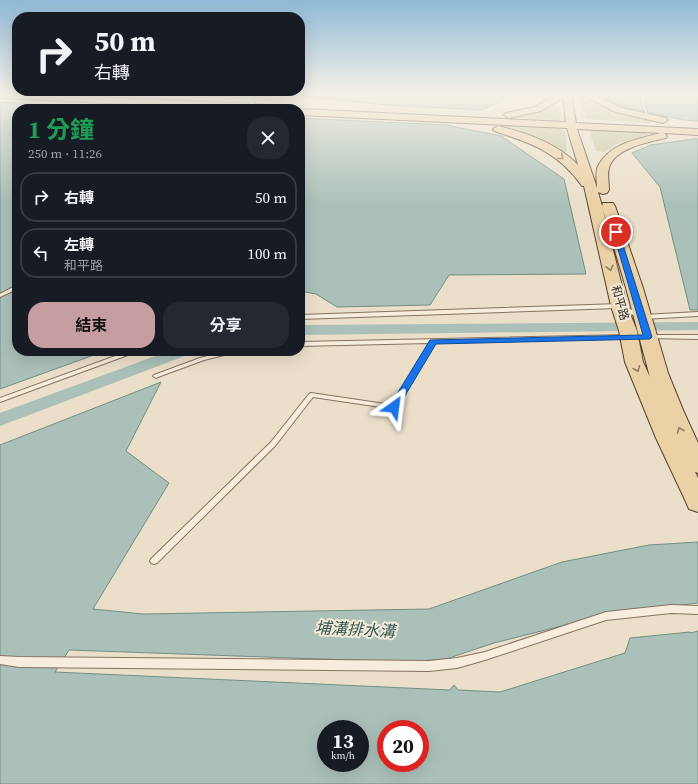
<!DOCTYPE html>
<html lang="zh-TW">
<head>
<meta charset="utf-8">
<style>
  body { margin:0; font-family:"Source Serif 4","Noto Sans TC",serif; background:#242831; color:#f1f3f6; height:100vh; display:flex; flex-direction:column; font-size:15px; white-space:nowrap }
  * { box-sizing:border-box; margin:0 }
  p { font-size:13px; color:#9ea1a6 }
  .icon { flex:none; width:22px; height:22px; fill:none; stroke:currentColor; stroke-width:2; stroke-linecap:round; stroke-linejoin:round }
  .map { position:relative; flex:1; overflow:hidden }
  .details { position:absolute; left:12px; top:104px; width:293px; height:252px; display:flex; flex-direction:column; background:#171b24; border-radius:16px; box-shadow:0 4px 16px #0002 }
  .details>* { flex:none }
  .hud { position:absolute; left:12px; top:12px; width:293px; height:84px; border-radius:16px; box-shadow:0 4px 16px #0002; background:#171b24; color:#f1f3f6; overflow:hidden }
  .speed { position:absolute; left:317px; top:720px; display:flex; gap:8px; font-size:20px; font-weight:700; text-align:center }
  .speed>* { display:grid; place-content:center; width:52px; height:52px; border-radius:50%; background:#171b24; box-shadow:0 4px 16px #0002; line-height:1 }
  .speed small { font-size:10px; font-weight:400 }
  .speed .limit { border:6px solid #d22; background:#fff; color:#111 }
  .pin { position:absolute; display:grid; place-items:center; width:34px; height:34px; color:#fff; margin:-17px; border:2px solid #fff; border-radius:50%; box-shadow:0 1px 4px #0007 }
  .me { position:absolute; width:44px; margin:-22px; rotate:31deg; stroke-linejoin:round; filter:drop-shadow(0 0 3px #0008) }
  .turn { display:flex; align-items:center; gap:14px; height:84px; padding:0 16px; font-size:18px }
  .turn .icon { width:52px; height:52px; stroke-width:2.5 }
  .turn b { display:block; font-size:28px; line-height:34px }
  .round { display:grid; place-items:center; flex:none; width:42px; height:42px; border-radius:16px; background:#242831 }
  .headline { display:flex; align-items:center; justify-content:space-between; height:68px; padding:0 16px }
  h1 { font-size:24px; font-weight:700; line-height:30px; color:#1e9e55 }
  .button { display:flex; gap:8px; margin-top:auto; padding:8px 16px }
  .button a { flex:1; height:46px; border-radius:16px; background:#c69ea2; color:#111; font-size:16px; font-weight:700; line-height:46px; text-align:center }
  .button a+a { background:#242831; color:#f1f3f6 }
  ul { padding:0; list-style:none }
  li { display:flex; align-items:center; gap:12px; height:50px; margin:0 8px 6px; padding:0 8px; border:2px solid #363941; border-radius:16px }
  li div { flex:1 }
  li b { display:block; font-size:15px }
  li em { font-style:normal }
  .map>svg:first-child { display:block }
</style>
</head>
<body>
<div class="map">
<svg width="698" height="784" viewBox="0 0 698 784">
  <rect width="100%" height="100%" fill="#ebdfca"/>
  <g fill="#c7c99f">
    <polygon points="581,99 617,111 652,120 652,122 650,123 586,119"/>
    <polygon points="554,104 559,105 560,120 520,118 516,116"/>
    <polygon points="504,125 561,129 565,132 567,152 563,153 502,127"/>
    <polygon points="589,130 644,132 649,135 619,143 604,152 596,151"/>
  </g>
  <g fill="#aac0b8" stroke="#718f85" fill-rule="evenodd">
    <polygon points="201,94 514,94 482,110 387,105 291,95 243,98 198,97"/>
    <polygon points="594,94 698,94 698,121 683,120 626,107"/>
    <polygon points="0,102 121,109 17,109 17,351 105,351 0,389"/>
    <polygon points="300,118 446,125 501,136 564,179 586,274 449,275 430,305 337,307 316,294 300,291"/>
    <polygon points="694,139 698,139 698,310 690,310 660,187 632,153 651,145"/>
    <path d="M161,382L126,451L169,483L93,609L143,614L429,609L562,562L649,545L698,542V603L609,614L494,643L446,659L404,662L69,650L55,672L450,690L454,685L458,690L500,692L625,653L630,638L690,632L691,633L698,631V784H0V445ZM326,729H360V763H326ZM386,729H420V763H386Z"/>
  </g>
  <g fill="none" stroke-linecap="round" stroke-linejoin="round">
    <g fill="#aac0b8" fill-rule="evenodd">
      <polygon points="698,322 698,330 300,335 300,325"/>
      <polygon points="169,351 192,351 190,354 0,426 0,413"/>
    </g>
    <g stroke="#877260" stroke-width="2">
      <g id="lane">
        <polygon points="261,94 264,94 246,109 243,109"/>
        <polygon points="643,94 645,94 644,105 649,117 648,118 647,117 642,105"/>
        <polygon points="15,286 17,286 17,289 0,297 0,294"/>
        <polygon points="619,304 643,315 698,312 698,316 642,319 618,308 300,319 300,315"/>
        <polygon points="628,335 630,336 631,337 630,338 435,343 396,408 394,409 313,397 275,446 157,563 154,564 151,563 150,561 151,559 271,442 309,394 311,393 392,405 429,343 300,346 300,342"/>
        <polygon points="649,335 698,335 698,339 647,338 646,337 647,336"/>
        <polygon points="129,351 137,351 136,352 0,402 0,398"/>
        <polygon points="227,351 237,351 236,352 204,360 158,377 156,378 153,376 154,375 200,358"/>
        <polygon points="671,605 698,606 698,614 671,613 606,620 485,660 457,668 429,671 19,667 0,664 0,656 19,657 429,661 457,658 485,652 606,612"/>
      </g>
    </g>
    <g stroke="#554133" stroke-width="2">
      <g id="primary">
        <polygon points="0,94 37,94 295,106 300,109 236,109 0,98"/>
        <path d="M557,94H571L576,123L698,129V135L664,133L667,136L666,138C649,142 614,148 609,168C607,174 609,183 609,190L607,193L603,194L598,192L602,206L603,203H613L615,206L643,288L668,373L683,410L698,443V473L695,472L698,478V512L689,509L686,502L656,438L625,362L619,331L611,306L584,186H582C558,152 531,143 494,131L493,129L498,126C526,133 557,143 578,165L567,128L300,115V109L566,122L563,98L541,111L509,118L504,115L506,113L535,107ZM577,129L661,133C638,139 610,143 598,166C595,171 597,182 597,188ZM603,210L626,288L650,377L643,362L637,331L627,306Z"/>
        <polygon points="580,94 592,94 622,108 666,118 668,120 663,123 616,112"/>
      </g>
    </g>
    <use href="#lane" fill="#f7eddd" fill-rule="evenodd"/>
    <use href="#primary" fill="#ead1a6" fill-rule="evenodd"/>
  </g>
  <defs><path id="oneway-chevron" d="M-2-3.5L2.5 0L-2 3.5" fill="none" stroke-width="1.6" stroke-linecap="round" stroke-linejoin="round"/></defs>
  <g stroke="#927e64">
    <use href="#oneway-chevron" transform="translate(561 157) rotate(38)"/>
    <use href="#oneway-chevron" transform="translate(610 268) rotate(76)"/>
    <use href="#oneway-chevron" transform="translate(637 369) rotate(67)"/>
    <use href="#oneway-chevron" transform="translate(680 430) rotate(-111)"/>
  </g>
  <linearGradient id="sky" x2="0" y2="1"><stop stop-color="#8fb9d5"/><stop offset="0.46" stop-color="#f6f1e7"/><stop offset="1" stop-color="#f6f1e7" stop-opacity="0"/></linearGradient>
  <rect width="698" height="204" fill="url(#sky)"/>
  <polygon fill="#1a73e8" stroke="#114b97" points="616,230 619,232 652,337 650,339 436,344 397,409 390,409 389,407 430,340 643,335 613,232"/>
  <g text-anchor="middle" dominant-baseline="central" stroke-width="4" stroke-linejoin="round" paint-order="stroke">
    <g font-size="12" fill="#392c22" stroke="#f3ead9">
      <text transform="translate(620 303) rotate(74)">和平路</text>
    </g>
    <g font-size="16" font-style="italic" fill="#335752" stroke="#f3ead9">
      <text transform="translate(355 629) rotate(3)">埔溝排水溝</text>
    </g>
  </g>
</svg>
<div class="speed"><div>13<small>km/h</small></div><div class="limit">20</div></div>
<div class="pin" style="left:616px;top:232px;background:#d93025"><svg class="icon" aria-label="arrive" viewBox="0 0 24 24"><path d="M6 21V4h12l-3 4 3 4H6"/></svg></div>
<svg class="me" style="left:394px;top:407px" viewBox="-20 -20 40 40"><path d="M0-17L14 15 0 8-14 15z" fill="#1a73e8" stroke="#fff" stroke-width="4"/></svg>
<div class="hud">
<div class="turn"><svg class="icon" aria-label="right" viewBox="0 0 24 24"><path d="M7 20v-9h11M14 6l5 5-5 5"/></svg><div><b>50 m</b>右轉</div></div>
</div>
<section class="details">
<div class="headline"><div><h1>1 分鐘</h1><p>250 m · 11:26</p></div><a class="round"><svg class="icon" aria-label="close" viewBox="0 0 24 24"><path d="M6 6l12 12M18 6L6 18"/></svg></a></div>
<ul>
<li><svg class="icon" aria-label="right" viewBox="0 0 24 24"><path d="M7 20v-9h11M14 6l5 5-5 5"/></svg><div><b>右轉</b></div><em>50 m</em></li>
<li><svg class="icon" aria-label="left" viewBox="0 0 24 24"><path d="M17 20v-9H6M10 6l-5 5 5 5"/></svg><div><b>左轉</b><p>和平路</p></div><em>100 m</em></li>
</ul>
<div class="button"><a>結束</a><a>分享</a></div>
</section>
</div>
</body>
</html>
